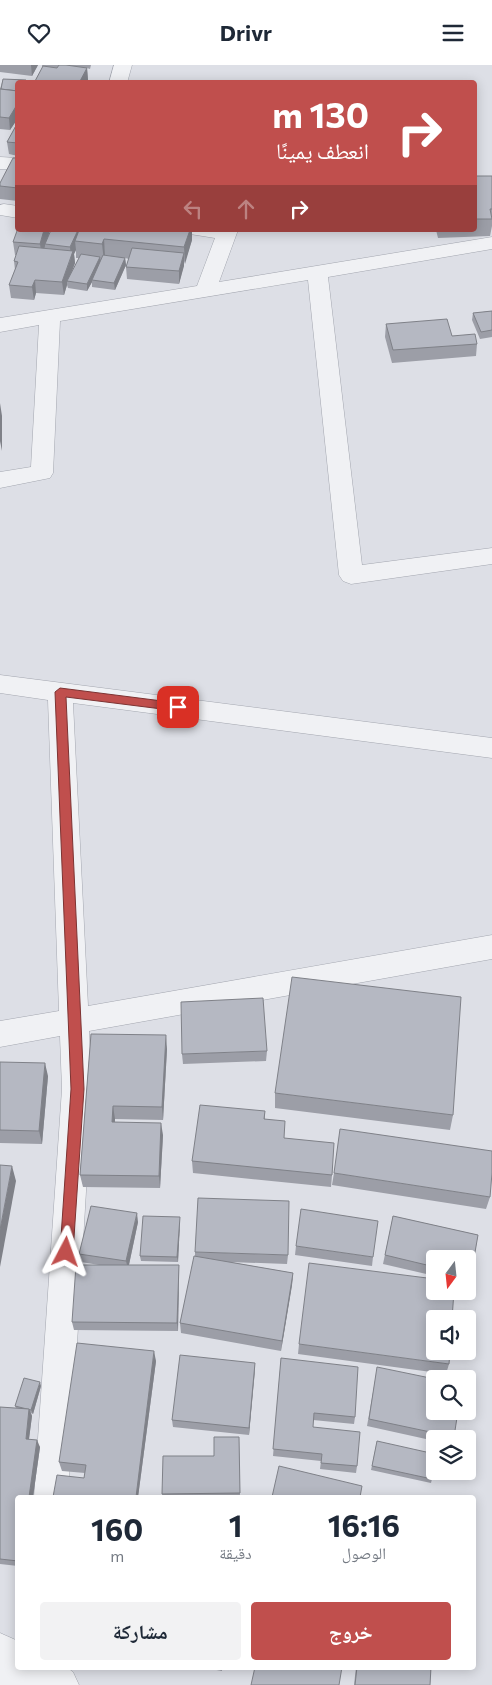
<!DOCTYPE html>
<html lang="ar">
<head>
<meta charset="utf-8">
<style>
  body { margin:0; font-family:Commissioner,"Noto Naskh Arabic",sans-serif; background:#f2f2f3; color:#1f2937; direction:rtl; height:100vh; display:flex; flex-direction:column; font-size:19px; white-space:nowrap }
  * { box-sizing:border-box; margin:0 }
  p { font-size:16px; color:#747a83 }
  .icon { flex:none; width:28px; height:28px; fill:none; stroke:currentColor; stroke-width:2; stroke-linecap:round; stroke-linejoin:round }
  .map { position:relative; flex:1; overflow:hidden; direction:ltr }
  .side { position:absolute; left:15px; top:1430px; width:461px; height:175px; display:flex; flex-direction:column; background:#fff; border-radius:5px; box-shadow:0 2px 12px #0003; direction:rtl }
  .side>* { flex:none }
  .guide { position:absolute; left:15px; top:15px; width:462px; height:152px; border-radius:5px; box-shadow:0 2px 12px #0003; direction:rtl; background:#c04f4d; color:#fff; overflow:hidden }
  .needle { width:32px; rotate:195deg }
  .tools { position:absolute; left:426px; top:1185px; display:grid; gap:10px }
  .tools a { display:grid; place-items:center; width:50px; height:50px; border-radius:5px; background:#fff; box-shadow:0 2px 12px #0003; font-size:25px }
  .pin { position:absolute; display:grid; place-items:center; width:42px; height:42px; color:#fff; margin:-21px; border-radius:10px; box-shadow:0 2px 8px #0006 }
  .me { position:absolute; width:55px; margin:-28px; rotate:4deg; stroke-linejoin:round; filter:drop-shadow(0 0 4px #0008) }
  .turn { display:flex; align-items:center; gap:18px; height:105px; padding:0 25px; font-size:22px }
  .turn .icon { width:65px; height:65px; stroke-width:2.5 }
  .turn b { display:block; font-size:35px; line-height:42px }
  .lanes { display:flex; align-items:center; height:48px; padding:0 25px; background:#0003; justify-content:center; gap:25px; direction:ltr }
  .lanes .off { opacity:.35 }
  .eta { display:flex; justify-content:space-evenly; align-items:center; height:85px; text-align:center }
  .eta b { font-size:30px; font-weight:700; line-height:35px }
  .primary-button { display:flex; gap:10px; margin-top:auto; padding:10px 25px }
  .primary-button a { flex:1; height:58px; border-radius:5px; background:#c04f4d; color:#fff; font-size:20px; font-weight:700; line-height:58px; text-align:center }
  .primary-button a+a { background:#f2f2f3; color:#1f2937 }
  header { display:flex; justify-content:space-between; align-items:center; height:65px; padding:0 25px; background:#fff; font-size:22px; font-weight:700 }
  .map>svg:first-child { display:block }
</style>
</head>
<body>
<header><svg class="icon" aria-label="menu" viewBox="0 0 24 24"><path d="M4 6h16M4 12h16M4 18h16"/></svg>Drivr<svg class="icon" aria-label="heart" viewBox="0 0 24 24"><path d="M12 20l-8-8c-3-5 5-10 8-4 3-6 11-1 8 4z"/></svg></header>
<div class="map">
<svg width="492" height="1620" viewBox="0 0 492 1620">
  <rect width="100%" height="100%" fill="#dddfe6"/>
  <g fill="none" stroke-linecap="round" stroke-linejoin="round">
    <g stroke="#a3a6af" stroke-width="1">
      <g id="street">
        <polygon points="114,0 132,0 127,18 109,18"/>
        <polygon points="0,92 18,93 18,105 0,104"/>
        <polygon points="4,139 18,141 18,153 0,150 0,140"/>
        <polygon points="187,165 238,165 219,217 492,172 492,184 328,212 362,500 492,483 492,499 351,519 343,516 339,510 308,215 60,256 53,408 50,413 0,423 0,407 31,402 39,260 0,267 0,253 197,221 215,173 190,169"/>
        <polygon points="0,610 492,673 492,693 73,638 88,941 492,870 492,894 89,966 92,1024 68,1432 34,1432 62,1024 60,971 0,982 0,956 59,946 48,635 0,628"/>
        <polygon points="0,1568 18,1576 18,1602 66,1602 73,1607 79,1620 0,1620"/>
      </g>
    </g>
    <use href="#street" fill="#f0f1f4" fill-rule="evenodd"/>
  </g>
  <g fill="#9c9ea7" fill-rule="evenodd">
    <polygon points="0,0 38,0 32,11 0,7"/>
    <polygon points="42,0 91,0 90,4 87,3 88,15 87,18 34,18 42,3"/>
    <polygon points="3,14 26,15 27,18 18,18 18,53 10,65 0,64 0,24"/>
    <polygon points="18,57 18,91 9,89 7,77"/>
    <polygon points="18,93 18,136 0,134 0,118"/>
    <polygon points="475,111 492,111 492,161 490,171 438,173 436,165 475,165"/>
    <path d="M18,165H50L48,172L192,165V175L184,199L179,219L127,214L126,202L129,194L125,193L126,200L115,225L92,222V217L87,226L68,223L67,220L64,230L36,228L34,235L11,233L9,220L15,205L14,196L16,190H15L13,177ZM76,185V193H79L71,208L75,198L74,189Z"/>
    <polygon points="492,246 492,272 480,274 472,255 473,248"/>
    <polygon points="386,259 452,271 477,279 476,291 392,298 385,272"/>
    <polygon points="91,969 167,984 163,1055 115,1054 115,1057 163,1070 160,1123 83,1122 80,1110"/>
    <polygon points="267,986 266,996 183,999 182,989"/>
    <polygon points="0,997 48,1011 42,1079 0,1078"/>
    <polygon points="275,1028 453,1050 450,1065 275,1043"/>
    <polygon points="265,1046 265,1054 284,1073 332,1110 331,1122 193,1108 192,1096"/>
    <polygon points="334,1108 490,1132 486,1144 332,1120"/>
    <polygon points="393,1151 478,1170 471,1210 468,1218 468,1194 435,1194 435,1211 383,1199"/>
    <polygon points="138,1157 129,1200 179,1200 179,1209 178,1266 74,1265 72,1257 99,1200 81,1197 79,1189"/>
    <polygon points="180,1157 178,1197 141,1196 140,1191"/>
    <polygon points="296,1181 373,1192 372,1201 295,1190"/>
    <polygon points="195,1187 288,1190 287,1199 230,1197 293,1208 292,1220 281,1286 181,1268 180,1258 195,1191"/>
    <polygon points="299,1279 449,1299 446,1309 298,1289"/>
    <polygon points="281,1293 355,1352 354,1359 313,1355 313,1362 357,1401 356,1408 320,1404 321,1396 273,1391"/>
    <polygon points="156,1296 138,1432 53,1432 84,1413 85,1408 62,1406 59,1397"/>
    <polygon points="255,1298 249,1370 173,1362 172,1355"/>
    <polygon points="376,1310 454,1372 454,1374 435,1374 435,1376 367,1361"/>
    <polygon points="41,1321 33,1349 31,1348 32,1351 29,1374 40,1382 33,1432 18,1432 18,1501 0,1499 0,1342 16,1343 15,1341"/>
    <polygon points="239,1372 240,1432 163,1432 162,1429"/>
    <polygon points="377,1376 432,1414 431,1418 371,1405"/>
    <polygon points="200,1602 222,1602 222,1606"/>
    <polygon points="356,1602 431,1602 430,1620 354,1620"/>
  </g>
  <g fill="#7f8188">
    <polygon points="31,0 38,0 32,11"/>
    <polygon points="87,3 88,15 87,18 79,18"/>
    <polygon points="18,38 18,53 10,65 9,53"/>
    <polygon points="44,165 50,165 46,179 45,179 45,181 42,192 40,179"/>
    <polygon points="78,165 85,165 75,176 76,185 74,189 75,198 68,217 67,216 67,220 64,230 62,217 71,193 70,182"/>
    <polygon points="190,165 192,165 192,175 185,199 184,182"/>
    <polygon points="104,174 105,191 104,196 102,179"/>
    <polygon points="184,188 184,201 179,219 179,206"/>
    <polygon points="100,192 101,199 92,215 92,217 87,226 87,219"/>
    <polygon points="125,193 126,200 115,225 114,218"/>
    <polygon points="35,215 36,228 34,235 32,222"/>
    <polygon points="0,338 2,351 2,386 0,376"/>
    <polygon points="166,970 167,984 163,1055 162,1042"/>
    <polygon points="45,998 48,1011 42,1079 39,1066"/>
    <polygon points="113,1041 115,1054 114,1070 112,1057"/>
    <polygon points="161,1058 163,1070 160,1123 159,1111"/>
    <polygon points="12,1101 16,1116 0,1202 0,1165"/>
    <polygon points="137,1148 138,1157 128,1204 126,1196"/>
    <polygon points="180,1152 180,1157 178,1197 177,1192"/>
    <polygon points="179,1200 179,1209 178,1266 177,1258"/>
    <polygon points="293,1208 292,1220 281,1286 282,1276"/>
    <polygon points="154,1286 156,1296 138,1432 136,1432"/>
    <polygon points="255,1298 255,1305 249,1370 249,1363"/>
    <polygon points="40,1317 41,1321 33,1349 31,1345"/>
    <polygon points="29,1344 32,1351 28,1381 26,1374"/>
    <polygon points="37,1375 40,1382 33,1432 29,1432"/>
  </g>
  <g fill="#b5b8c2" stroke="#7f8188">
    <polygon points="59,0 66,0 87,3 79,18 34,18 43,1 57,3"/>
    <polygon points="3,14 26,15 26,18 18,18 18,26 1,24"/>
    <polygon points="0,24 18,26 18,38 9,53 0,52"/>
    <polygon points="18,57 18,78 7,77"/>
    <polygon points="13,93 18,93 18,123 0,121 0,118"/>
    <polygon points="475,111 492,111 492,144 490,144 492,154 475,154"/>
    <polygon points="18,163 18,165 44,165 40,179 13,177"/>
    <polygon points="51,165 78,165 70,182 45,179"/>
    <polygon points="79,165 190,165 184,182 104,174 102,179 75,176"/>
    <polygon points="19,181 73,186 62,217 35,215 32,222 9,220 18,197 14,196"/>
    <polygon points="132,183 184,188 179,206 126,202"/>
    <polygon points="81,189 100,192 87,219 67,216"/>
    <polygon points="103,190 125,193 114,218 92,215"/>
    <polygon points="492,246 492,265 481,267 473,248"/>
    <polygon points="447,254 452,271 475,269 477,279 393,285 386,259"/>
    <polygon points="292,912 461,932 453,1050 275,1028"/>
    <polygon points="263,933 267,986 182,989 181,937"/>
    <polygon points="91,969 166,970 162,1042 113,1041 112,1057 161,1058 159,1111 80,1110"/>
    <polygon points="0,997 45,998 39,1066 0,1065"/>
    <polygon points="200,1040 265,1046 264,1054 285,1056 284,1073 334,1078 332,1110 192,1096"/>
    <polygon points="340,1064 492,1086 492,1108 490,1132 334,1108"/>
    <polygon points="0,1100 12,1101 0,1165"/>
    <polygon points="198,1133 289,1136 288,1190 195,1187"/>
    <polygon points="91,1141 137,1148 126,1196 79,1189"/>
    <polygon points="301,1144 378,1156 373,1192 296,1181"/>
    <polygon points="143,1151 180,1152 177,1192 140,1191"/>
    <polygon points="393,1151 478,1170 471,1210 468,1209 468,1194 435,1194 435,1202 385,1190"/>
    <polygon points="194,1191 293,1208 282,1276 180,1258"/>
    <polygon points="309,1198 435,1214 435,1226 454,1226 452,1254 435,1254 435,1286 450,1286 449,1299 299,1279"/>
    <polygon points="76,1200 179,1200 177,1258 72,1257"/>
    <polygon points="77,1278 154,1286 136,1432 53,1432 57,1410 84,1413 86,1400 59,1397"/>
    <polygon points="180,1290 255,1298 249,1363 172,1355"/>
    <polygon points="281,1293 358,1302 355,1352 314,1348 313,1362 360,1367 357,1401 321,1398 322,1389 273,1384"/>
    <polygon points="377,1302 435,1314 435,1346 458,1346 454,1372 369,1354"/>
    <polygon points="24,1313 40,1317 31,1345 15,1341"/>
    <polygon points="0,1342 29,1344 26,1374 37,1375 29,1432 18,1432 18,1496 0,1494"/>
    <polygon points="214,1372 239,1372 240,1428 162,1429 163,1391 214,1391"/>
    <polygon points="377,1376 435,1389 435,1398 432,1414 372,1401"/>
    <polygon points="279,1401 362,1421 360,1432 272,1432"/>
    <polygon points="255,1602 342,1602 339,1620 251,1620"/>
    <polygon points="357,1602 431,1602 430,1620 355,1620"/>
  </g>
  <polygon fill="#c04f4d" stroke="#7d3332" points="60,623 178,638 183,642 178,646 66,632 84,1024 73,1187 71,1191 66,1193 62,1191 60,1187 71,1024 55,627"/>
</svg>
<div class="tools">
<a><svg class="needle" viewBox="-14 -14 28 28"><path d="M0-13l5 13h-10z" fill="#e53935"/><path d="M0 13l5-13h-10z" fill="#747a83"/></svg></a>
<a><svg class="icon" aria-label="sound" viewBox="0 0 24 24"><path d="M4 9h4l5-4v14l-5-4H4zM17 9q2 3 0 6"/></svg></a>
<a><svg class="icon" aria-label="search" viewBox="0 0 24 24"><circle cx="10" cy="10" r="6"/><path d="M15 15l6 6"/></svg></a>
<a><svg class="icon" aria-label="layers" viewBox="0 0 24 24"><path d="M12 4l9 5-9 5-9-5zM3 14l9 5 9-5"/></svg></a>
</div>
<div class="pin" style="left:178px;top:642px;background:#d93025"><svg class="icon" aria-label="arrive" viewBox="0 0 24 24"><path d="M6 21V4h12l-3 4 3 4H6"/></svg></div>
<svg class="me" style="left:66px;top:1187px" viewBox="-20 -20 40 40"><path d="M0-17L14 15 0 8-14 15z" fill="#c04f4d" stroke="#fff" stroke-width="4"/></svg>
<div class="guide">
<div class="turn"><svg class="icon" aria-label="right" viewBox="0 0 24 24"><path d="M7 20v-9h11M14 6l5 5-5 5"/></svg><div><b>130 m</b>انعطف يمينًا</div></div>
<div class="lanes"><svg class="icon off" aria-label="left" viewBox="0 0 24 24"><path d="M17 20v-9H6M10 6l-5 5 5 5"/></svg><svg class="icon off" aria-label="ahead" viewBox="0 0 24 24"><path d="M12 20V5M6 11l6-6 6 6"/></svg><svg class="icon" aria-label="right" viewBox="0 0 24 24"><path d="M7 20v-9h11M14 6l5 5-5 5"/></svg></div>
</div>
<section class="side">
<div class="eta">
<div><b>16:16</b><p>الوصول</p></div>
<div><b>1</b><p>دقيقة</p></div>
<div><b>160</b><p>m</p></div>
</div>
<div class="primary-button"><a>خروج</a><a>مشاركة</a></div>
</section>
</div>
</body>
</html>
